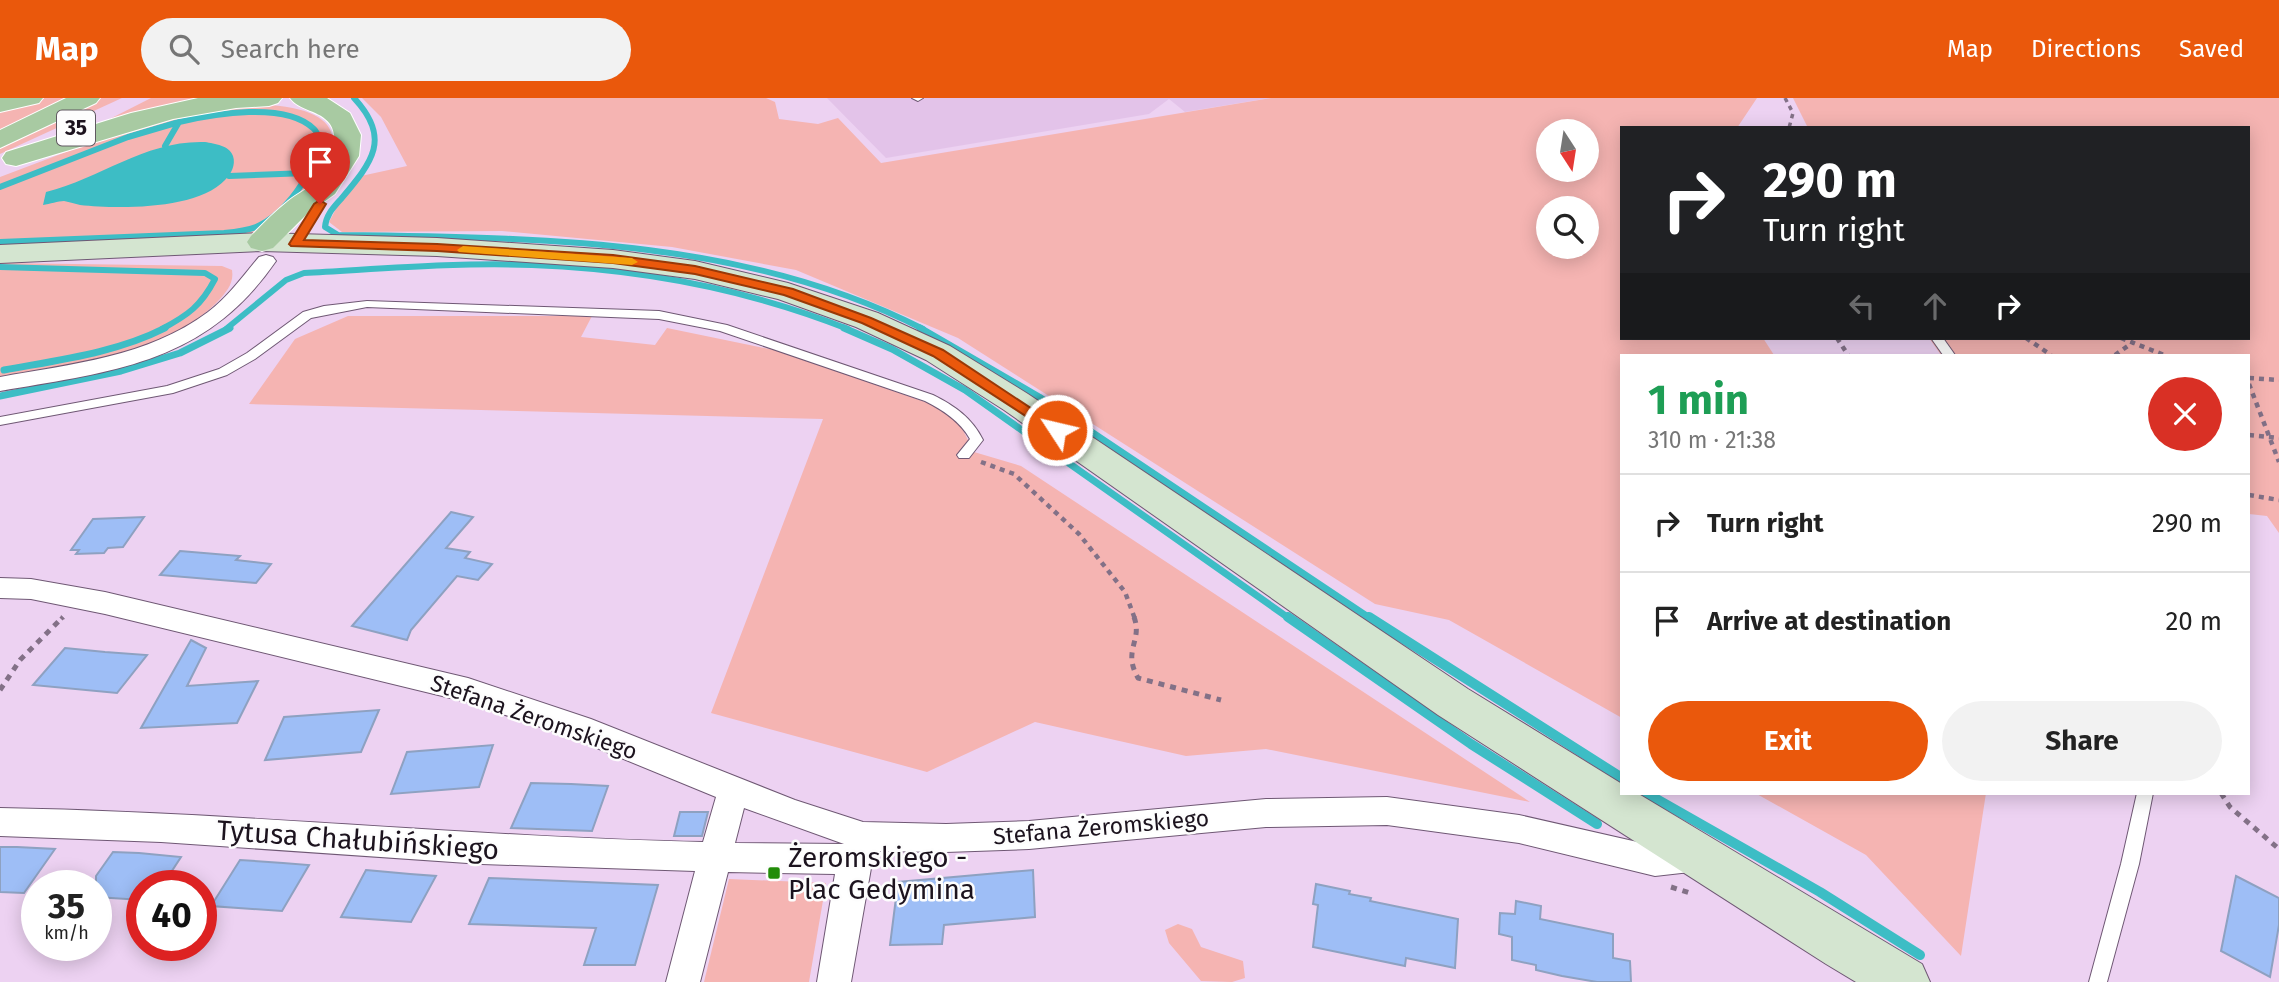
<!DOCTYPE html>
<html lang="en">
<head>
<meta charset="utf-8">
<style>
  body { margin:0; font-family:"Fira Sans",sans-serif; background:#f2f2f2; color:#222; height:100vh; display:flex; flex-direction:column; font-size:26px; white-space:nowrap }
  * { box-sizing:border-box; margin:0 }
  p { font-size:23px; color:#767676 }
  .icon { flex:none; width:38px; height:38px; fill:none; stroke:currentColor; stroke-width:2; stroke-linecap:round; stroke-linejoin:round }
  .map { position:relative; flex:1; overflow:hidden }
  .sheet { position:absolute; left:1620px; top:256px; width:630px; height:441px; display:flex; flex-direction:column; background:#fff; border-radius:0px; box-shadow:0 4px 18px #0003 }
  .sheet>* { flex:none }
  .hud { position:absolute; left:1620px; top:28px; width:630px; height:214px; border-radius:0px; box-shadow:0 4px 18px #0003; background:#202124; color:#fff; overflow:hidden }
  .needle { width:46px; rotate:168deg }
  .fabs { position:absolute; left:1536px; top:21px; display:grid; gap:14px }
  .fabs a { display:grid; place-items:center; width:63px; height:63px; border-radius:50%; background:#fff; box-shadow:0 4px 18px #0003; font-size:35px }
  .speed { position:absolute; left:21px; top:772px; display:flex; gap:14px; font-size:35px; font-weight:700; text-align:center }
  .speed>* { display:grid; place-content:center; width:91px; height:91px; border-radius:50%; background:#fff; box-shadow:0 4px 18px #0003; line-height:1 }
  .speed small { font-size:18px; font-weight:400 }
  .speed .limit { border:10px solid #d22; background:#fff; color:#111 }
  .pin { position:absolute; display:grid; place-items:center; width:60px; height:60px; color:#fff; margin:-72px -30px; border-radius:50% 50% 50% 0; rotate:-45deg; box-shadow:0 0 7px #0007 }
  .pin .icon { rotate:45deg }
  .me { position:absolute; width:77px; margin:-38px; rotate:305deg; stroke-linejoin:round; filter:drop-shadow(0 0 5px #0008) }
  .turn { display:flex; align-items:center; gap:24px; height:147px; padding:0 28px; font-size:32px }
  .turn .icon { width:91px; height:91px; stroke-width:2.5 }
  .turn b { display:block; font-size:49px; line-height:60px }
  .lanes { display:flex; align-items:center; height:66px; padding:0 28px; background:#0003; justify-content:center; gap:35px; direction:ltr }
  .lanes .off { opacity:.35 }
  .round { display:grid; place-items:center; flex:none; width:74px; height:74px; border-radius:37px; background:#f2f2f2 }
  .overview { display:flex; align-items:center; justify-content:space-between; height:119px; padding:0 28px }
  h1 { font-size:42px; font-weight:700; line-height:52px; color:#1e9e55 }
  .primary-button { display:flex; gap:14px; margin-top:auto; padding:14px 28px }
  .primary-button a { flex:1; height:80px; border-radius:42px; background:#ea580c; color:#fff; font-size:28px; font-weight:700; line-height:80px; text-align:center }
  .primary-button a+a { background:#f2f2f2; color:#222 }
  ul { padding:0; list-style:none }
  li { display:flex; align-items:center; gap:21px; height:98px; padding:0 28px; border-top:2px solid #e0e0e0 }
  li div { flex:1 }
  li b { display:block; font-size:26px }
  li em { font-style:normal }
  header { display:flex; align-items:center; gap:42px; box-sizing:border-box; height:98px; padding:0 35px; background:#ea580c; color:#fff }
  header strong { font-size:33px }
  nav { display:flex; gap:38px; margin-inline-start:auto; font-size:24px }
  .search { width:490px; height:63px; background:#f2f2f2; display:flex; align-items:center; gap:18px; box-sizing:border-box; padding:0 24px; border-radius:38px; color:#767676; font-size:26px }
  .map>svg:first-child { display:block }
</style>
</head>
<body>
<header>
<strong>Map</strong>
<div class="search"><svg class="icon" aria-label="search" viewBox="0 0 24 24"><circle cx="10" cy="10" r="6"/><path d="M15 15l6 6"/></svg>Search here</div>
<nav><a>Map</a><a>Directions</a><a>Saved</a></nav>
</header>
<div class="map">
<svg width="2279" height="884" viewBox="0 0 2279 884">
  <rect width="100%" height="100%" fill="#edd2f2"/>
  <polygon fill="#e3c3e9" points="827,0 1270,0 1185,14 1169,1 1149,16 886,60"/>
  <g fill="#f5b4b2" fill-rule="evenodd">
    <polygon points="43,0 70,0 0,32 0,10"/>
    <polygon points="101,0 122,0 0,56 0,48"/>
    <polygon points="151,0 215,0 90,31"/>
    <path d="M362,0H766L775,4L779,21L818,26L838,20L881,65L1271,0H1757L1737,30H1622V240H1763L1774,257H1622V620L1449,522L1375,506L958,240L796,172L672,149L502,133L342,134L329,124L337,109L361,78L407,68L381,19ZM1549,33H1587V72H1549ZM1549,110H1587V149H1549Z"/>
    <polygon points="1793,0 2279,0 2279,435 2267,418 2249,416 2249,257 1941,257 1929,240 2249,240 2249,30 1808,30"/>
    <path d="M270,7C363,14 339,66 285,110C276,118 263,133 251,136C219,144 184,142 150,143C100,144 50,145 0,147V79L132,29L187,13Z"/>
    <path d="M0,165L222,168L232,172C234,184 228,192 220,201C170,256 70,266 0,279Z"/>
    <polygon points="348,218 592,218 581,239 655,247 667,230 779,253 954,314 974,354 1021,368 1530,704 1266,651 1186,658 1035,624 927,674 711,615 823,321 249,306 295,241"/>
    <polygon points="1755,695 1986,695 1961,858 1866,757"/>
    <polygon points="729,781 826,785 809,884 704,884"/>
    <polygon points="1178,826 1192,831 1201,849 1243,863 1245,880 1232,884 1201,883 1169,845 1165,832"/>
  </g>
  <path fill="#3dbdc5" d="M205,44C215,46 229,47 233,58C236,67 231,76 225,82C197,112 118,111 80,107C75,106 70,104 64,103C58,103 50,106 43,107L46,94C101,80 146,42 205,44Z"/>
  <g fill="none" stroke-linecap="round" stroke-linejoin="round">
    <g stroke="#3dbdc5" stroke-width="6">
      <path d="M354,0C392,41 372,64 341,101C333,110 326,117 325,129L338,137C535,140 744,139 923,231"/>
      <polyline points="229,78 307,75"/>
      <polyline points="0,89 128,39 179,24"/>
      <path d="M0,144L224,135C235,134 246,133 256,129C287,116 312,75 322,45C320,41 317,34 314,31C286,3 213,16 179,24L165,48"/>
      <path d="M0,169L205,175L215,181C201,208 188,217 162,231"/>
      <path d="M226,231L286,182L304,175C380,171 457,164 532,167C641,171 747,191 848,231"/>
    </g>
    <g stroke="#3dbdc5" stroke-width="7">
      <polyline points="844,230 892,251 965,292 1290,521"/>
      <polyline points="920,230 1039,299 1371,521"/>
      <path d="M4,272C58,262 116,255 165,230"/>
      <polyline points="0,298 121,273 180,255 230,230"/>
    </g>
    <g stroke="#3dbdc5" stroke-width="10">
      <polyline points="1288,519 1471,646 1597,726"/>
      <polyline points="1369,519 1622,680"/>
      <polyline points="1646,695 1820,794 1920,857"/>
    </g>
  </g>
  <g fill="#9ebef6" stroke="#8ea1c1" stroke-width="2">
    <polygon points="451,414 473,419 446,450 470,454 465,460 492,466 478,482 457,478 411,532 407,542 352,528"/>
    <polygon points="144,419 123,449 108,450 104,455 76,456 79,452 71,452 93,421"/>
    <polygon points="180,453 240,458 236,462 271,466 256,485 160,477"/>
    <polygon points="191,542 206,550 187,588 258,583 237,625 141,630"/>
    <polygon points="65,550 105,554 147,557 117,595 33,587"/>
    <polygon points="379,612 361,654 265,662 284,619"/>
    <polygon points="493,647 479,689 391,696 407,654"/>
    <polygon points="531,685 571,686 608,688 592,733 511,730"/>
    <polygon points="680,714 708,714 702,738 674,738"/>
    <polygon points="0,749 17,749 55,751 24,795 0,794"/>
    <polygon points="113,754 139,755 181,759 162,788 142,788 142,802 96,799 96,778"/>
    <polygon points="240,762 283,765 309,767 282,813 211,808"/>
    <polygon points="366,772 410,776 436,778 411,824 341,819"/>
    <polygon points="1033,772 1035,819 944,827 942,846 890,847 898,784"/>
    <polygon points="2236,778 2279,800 2279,827 2270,879 2221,853"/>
    <polygon points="489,780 658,787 635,867 584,867 596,830 469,826"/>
    <polygon points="1316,786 1350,793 1349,796 1371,800 1370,803 1458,821 1455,870 1406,860 1405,868 1313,849 1318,807 1313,806"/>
    <polygon points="1516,803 1541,808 1540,821 1613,836 1613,860 1630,863 1631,884 1597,884 1562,878 1536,872 1536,867 1512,862 1512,839 1499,836 1500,815 1515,816"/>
  </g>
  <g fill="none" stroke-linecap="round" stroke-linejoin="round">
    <g stroke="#6f5874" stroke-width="2">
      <g id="lane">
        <polygon points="912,0 923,0 918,3"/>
        <path d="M367,203L659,213L727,227L933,297C955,308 972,320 983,342L969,360H959L957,357L970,341C960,323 943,312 925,303L720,233L659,221L367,209L311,220L255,261L227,277L173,295L0,327V319L167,288L219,271L247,255L303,214L324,208Z"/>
        <polygon points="1931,240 1943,240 1955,257 1943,257"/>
        <polygon points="2137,695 2153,695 2139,766 2107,884 2089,884 2121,766"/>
      </g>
    </g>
    <g stroke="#6f5874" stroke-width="2">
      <g id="street">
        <path d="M266,157L273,159L276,163C205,266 114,273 0,293V279C71,266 148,259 208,214C228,199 243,178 259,159Z"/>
        <path d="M0,480L31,481L105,494L468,580L591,621L795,702L863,724L946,726L1029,723L1266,701L1387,699L1519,717L1655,748L1699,743L1710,748L1715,758L1710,768L1699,773L1655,778L1519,745L1387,727L1266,729L1029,751L946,754L874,753L851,884H817L835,776L728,774L700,884H666L695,773L482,766L161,744L0,738V710C235,714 469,739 703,744L716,699L570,639L467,604L105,516L31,501L0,500ZM744,710L844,746L735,745Z"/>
      </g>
    </g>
    <g stroke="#6f5874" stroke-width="2">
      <polygon id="secondary" points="262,135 437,140 613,152 695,163 788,185 878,215 950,248 1028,296 1468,591 1622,686 1622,695 1637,695 1922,866 1930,884 1856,884 1826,866 1438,617 1004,312 926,262 856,229 778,201 695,181 613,170 437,158 262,153 0,165 0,147"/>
    </g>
    <g stroke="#fff" stroke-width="2">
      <g id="primary">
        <polygon points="0,0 43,0 39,5 0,14"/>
        <polygon points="66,0 100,0 96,5 0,50 0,32"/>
        <polygon points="198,0 282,0 278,5 269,8 236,10 173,21 16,68 6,66 2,60 6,54 131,15"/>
        <path d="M290,0H327L350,15L361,37L359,58L335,96L307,116L273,150L262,153L251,150L247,144L251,138C263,126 274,114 287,104C295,97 306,92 314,85C327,72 342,44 330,26C320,12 299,13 290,0Z"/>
      </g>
    </g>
    <polyline stroke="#837187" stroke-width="3.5" stroke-dasharray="4.5 4.5" stroke-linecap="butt" points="1785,0 1793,15 1789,30"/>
    <g stroke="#837187" stroke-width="4.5" stroke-dasharray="5 5" stroke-linecap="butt">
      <polyline points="1837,240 1848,257"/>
      <polyline points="2026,240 2051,257"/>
      <polyline points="2121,240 2164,257"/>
      <polyline points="2115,257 2132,245"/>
      <polyline points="2249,280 2279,282"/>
      <polyline points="2249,286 2279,364"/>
      <polyline points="2249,337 2279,340"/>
      <polyline points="981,364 1014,376 1079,436 1125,494 1135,521"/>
      <polyline points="2249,397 2279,402"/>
      <polyline points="61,521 63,519"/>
    </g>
    <g stroke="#837187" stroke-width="5" stroke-dasharray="6 6" stroke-linecap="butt">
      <path d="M1134,519C1143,543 1122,552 1138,580L1221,602"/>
      <polyline points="0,592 20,562 63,519"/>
      <polyline points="2221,695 2230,709 2279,751"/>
      <polyline points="1671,789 1690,795"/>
    </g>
    <use href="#lane" fill="#fff" fill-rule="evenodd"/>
    <use href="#street" fill="#fff" fill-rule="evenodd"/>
    <use href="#secondary" fill="#d4e5d0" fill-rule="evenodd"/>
    <use href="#primary" fill="#a8caa2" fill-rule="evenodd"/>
  </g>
  <polygon fill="#ea580c" stroke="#983908" stroke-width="2" points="320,102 326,106 304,142 437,146 613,157 695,168 793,191 871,220 943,252 1064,332 1057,337 1052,335 933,258 862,225 784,197 695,176 613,165 437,153 291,148 289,146 314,106"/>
  <polygon fill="#f59e0b" points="463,148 632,160 638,164 632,167 459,154 457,152"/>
  <rect fill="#228c09" stroke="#fdfdfd" stroke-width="2.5" x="767" y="768" width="14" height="14" rx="3.5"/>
  <g text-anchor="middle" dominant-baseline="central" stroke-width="5" stroke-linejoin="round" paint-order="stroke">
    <rect fill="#fdfdfd" stroke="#605961" stroke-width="2" x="57" y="12.5" width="38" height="35" rx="5"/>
    <g font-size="21" font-weight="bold" fill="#1c131e">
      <text x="76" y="30">35</text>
    </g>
    <g font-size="23" fill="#1c131e" stroke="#fdfdfd">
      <text transform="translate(534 619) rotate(19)">Stefana Żeromskiego</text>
      <text transform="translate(1101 729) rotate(-5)">Stefana Żeromskiego</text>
    </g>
    <g font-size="28" fill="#1c131e" stroke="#fdfdfd">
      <text transform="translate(358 742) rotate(4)">Tytusa Chałubińskiego</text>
    </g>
    <g font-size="28" fill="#1c131e" stroke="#fdfdfd" text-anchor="start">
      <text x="788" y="759">Żeromskiego -<tspan x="788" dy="32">Plac Gedymina</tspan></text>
    </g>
  </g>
</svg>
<div class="fabs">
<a><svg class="needle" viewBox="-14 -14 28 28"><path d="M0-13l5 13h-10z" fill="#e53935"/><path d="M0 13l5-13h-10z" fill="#767676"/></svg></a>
<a><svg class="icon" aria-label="search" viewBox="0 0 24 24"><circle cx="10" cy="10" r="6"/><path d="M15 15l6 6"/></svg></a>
</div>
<div class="speed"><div>35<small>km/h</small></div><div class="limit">40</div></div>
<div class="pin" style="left:320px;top:106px;background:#d93025"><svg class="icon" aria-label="arrive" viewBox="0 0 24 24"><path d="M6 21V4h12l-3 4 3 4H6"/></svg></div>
<svg class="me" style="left:1057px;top:332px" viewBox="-20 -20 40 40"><circle r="17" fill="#ea580c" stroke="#fff" stroke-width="3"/><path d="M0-11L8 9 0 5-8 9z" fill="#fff"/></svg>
<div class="hud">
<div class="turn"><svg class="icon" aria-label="right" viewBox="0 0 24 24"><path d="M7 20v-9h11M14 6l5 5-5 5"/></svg><div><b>290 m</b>Turn right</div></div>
<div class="lanes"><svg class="icon off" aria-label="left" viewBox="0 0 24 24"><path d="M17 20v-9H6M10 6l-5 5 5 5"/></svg><svg class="icon off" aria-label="ahead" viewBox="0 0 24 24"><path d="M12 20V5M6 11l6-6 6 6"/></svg><svg class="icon" aria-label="right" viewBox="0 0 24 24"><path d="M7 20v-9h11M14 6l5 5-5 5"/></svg></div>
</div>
<section class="sheet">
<div class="overview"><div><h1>1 min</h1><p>310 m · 21:38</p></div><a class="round" style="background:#d93025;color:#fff"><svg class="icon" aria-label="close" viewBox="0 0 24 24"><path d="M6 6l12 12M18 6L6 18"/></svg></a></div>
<ul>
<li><svg class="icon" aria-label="right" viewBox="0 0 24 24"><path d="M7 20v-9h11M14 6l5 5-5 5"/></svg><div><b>Turn right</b></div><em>290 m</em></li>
<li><svg class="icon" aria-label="arrive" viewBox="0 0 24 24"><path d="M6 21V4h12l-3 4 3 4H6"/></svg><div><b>Arrive at destination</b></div><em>20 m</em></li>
</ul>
<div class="primary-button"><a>Exit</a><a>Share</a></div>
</section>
</div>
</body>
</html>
